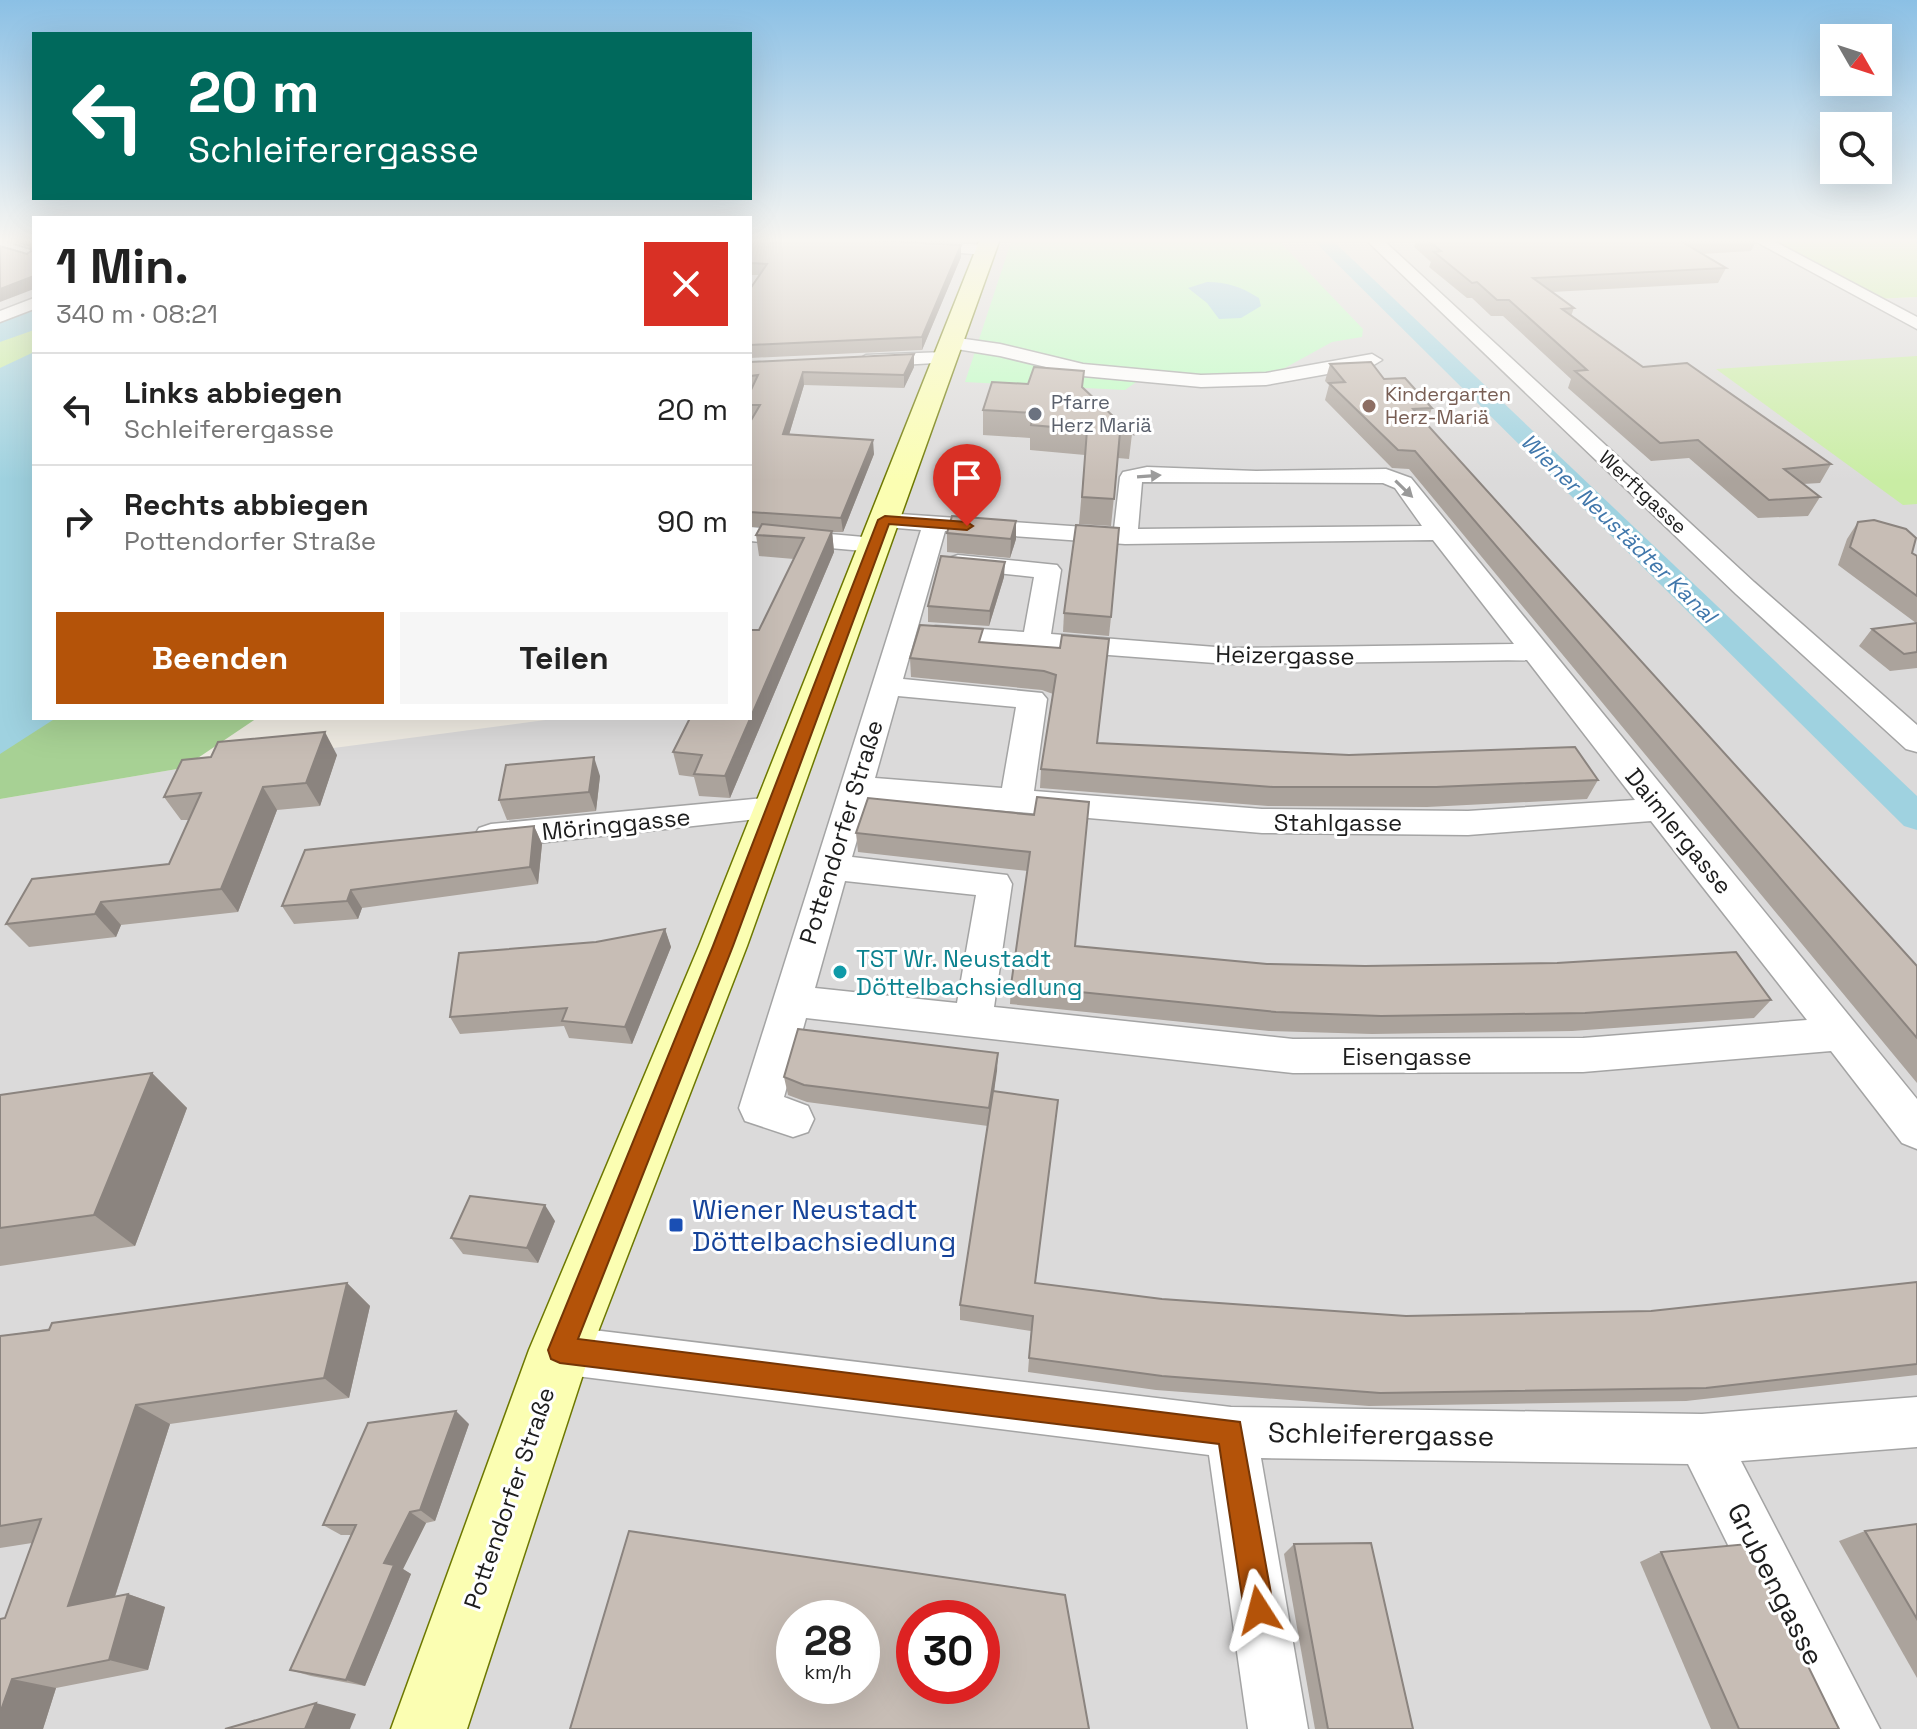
<!DOCTYPE html>
<html lang="de">
<head>
<meta charset="utf-8">
<style>
  body { margin:0; font-family:"Space Grotesk",sans-serif; background:#f6f6f6; color:#222; height:100vh; display:flex; flex-direction:column; font-size:30px; white-space:nowrap }
  * { box-sizing:border-box; margin:0 }
  p { font-size:26px; color:#767676 }
  .icon { flex:none; width:44px; height:44px; fill:none; stroke:currentColor; stroke-width:2; stroke-linecap:round; stroke-linejoin:round }
  .map { position:relative; flex:1; overflow:hidden }
  .panel { position:absolute; left:32px; top:216px; width:720px; height:504px; display:flex; flex-direction:column; background:#fff; border-radius:0px; box-shadow:0 8px 32px #0002 }
  .panel>* { flex:none }
  .banner { position:absolute; left:32px; top:32px; width:720px; height:168px; border-radius:0px; box-shadow:0 8px 32px #0002; background:#00695c; color:#fff; overflow:hidden }
  .needle { width:52px; rotate:129deg }
  .buttons { position:absolute; left:1820px; top:24px; display:grid; gap:16px }
  .buttons a { display:grid; place-items:center; width:72px; height:72px; border-radius:0px; background:#fff; box-shadow:0 8px 32px #0002; font-size:40px }
  .speed { position:absolute; left:776px; top:1600px; display:flex; gap:16px; font-size:40px; font-weight:700; text-align:center }
  .speed>* { display:grid; place-content:center; width:104px; height:104px; border-radius:50%; background:#fff; box-shadow:0 8px 32px #0002; line-height:1 }
  .speed small { font-size:20px; font-weight:400 }
  .speed .limit { border:12px solid #d22; background:#fff; color:#111 }
  .pin { position:absolute; display:grid; place-items:center; width:68px; height:68px; color:#fff; margin:-82px -34px; border-radius:50% 50% 50% 0; rotate:-45deg; box-shadow:0 0 8px #0007 }
  .pin .icon { rotate:45deg }
  .me { position:absolute; width:88px; margin:-44px; rotate:351deg; stroke-linejoin:round; filter:drop-shadow(0 0 6px #0008) }
  .turn { display:flex; align-items:center; gap:28px; height:168px; padding:0 24px; font-size:36px }
  .turn .icon { width:104px; height:104px; stroke-width:2.5 }
  .turn b { display:block; font-size:56px; line-height:68px }
  .round { display:grid; place-items:center; flex:none; width:84px; height:84px; border-radius:0px; background:#f6f6f6 }
  .head { display:flex; align-items:center; justify-content:space-between; height:136px; padding:0 24px }
  h1 { font-size:48px; font-weight:600; line-height:60px }
  .action { display:flex; gap:16px; margin-top:auto; padding:16px 24px }
  .action a { flex:1; height:92px; border-radius:0px; background:#b45309; color:#fff; font-size:32px; font-weight:600; line-height:92px; text-align:center }
  .action a+a { background:#f6f6f6; color:#222 }
  ul { padding:0; list-style:none }
  li { display:flex; align-items:center; gap:24px; height:112px; padding:0 24px; border-top:2px solid #e0e0e0 }
  li div { flex:1 }
  li b { display:block; font-size:30px }
  li em { font-style:normal }
  .map>svg:first-child { display:block }
</style>
</head>
<body>
<div class="map">
<svg width="1917" height="1729" viewBox="0 0 1917 1729">
  <rect width="100%" height="100%" fill="#efebe2"/>
  <g fill="#dbdada" fill-rule="evenodd">
    <polygon points="0,239 34,239 34,322 0,337"/>
    <path d="M750,239H1760L1876,299L1917,297V1729H0V799L183,768L560,718H750ZM794,1618H862V1686H794ZM914,1618H982V1686H914Z"/>
  </g>
  <g fill="#c9eda4">
    <polygon points="1760,239 1917,239 1917,297 1876,299"/>
    <polygon points="34,322 34,367 0,380 0,337"/>
    <polygon points="1917,356 1917,504 1903,505 1716,369"/>
  </g>
  <polygon fill="#a7d194" points="0,701 34,718 257,718 183,768 0,799"/>
  <polygon fill="#bbfdc0" points="1012,239 1277,239 1363,329 1362,337 1332,342 1283,369 1261,376 1146,375 1125,390 965,382"/>
  <g fill="#9fd2e0">
    <path d="M1207,282C1228,282 1241,287 1259,298L1261,306L1241,318L1219,319L1207,303L1188,288Z"/>
    <polygon points="34,352 34,718 56,718 0,754 0,368"/>
  </g>
  <g fill="none" stroke-linecap="round" stroke-linejoin="round">
    <polygon fill="#9fd2e0" fill-rule="evenodd" points="1312,239 1331,239 1917,796 1917,830 1904,826"/>
    <polygon fill="#9fd2e0" fill-rule="evenodd" points="34,307 34,330 0,342 0,319"/>
    <g stroke="#a4a4a4" stroke-width="3">
      <g id="street">
        <polygon points="0,239 16,239 14,245 34,251 34,261 0,251"/>
        <polygon points="1365,239 1382,239 1754,582 1917,725 1917,752 1906,749 1736,594"/>
        <polygon points="1751,239 1770,239 1917,317 1917,329"/>
        <polygon points="917,241 986,245 994,250 986,255 911,249 911,243"/>
        <polygon points="34,298 34,309 0,322 0,311"/>
        <polygon points="951,337 1000,344 1083,364 1201,375 1266,373 1372,354 1382,360 1372,366 1266,385 1201,387 1083,376 1000,356 944,347 944,339"/>
        <polygon points="945,352 952,354 955,358 952,362 866,367 856,361 866,355"/>
        <path d="M1147,467L1256,471L1386,469L1411,478L1917,1099V1149L1902,1143L1831,1051L1583,1072L1293,1073L806,1018L784,1097L808,1106L814,1119L808,1132L793,1137L745,1121L739,1108L921,530L885,527L873,520L885,513L1114,529L1120,477L1123,472ZM1142,482L1383,483L1395,488L1422,526L1138,529ZM945,531L1125,544L1433,540L1514,644L1228,648L1051,634L1061,570L1057,565L958,555L949,558L945,563L949,568L1034,577L1024,632L936,626L926,628L922,634L926,640L936,642L1228,664L1527,660L1635,800L1468,811L1262,809L1034,791L1047,699L1042,693L903,679ZM898,696L1016,707L1002,788L875,778ZM869,799L1262,833L1468,835L1651,821L1807,1020L1583,1038L1293,1039L994,1007L1012,884L1007,875L852,857ZM845,881L976,895L957,1003L815,988Z"/>
        <polygon points="750,527 875,538 887,545 875,552 750,541"/>
        <polygon points="774,797 785,800 790,808 785,816 491,848 479,844 474,836 479,828 491,824"/>
        <polygon points="560,1326 1231,1407 1702,1414 1917,1397 1917,1447 1741,1461 1880,1729 1819,1729 1688,1464 1261,1458 1308,1729 1248,1729 1209,1455 560,1374 543,1367 536,1350 543,1333"/>
      </g>
    </g>
    <g stroke="#6d7800" stroke-width="3">
      <polygon id="secondary" points="980,239 1000,239 747,946 591,1350 467,1729 391,1729 529,1350 699,946"/>
    </g>
    <use href="#street" fill="#fff" fill-rule="evenodd"/>
    <use href="#secondary" fill="#fbfeb2" fill-rule="evenodd"/>
  </g>
  <g fill="#aba39c">
    <polygon points="15,239 34,239 34,289 27,254 31,251 31,247 18,243"/>
    <polygon points="750,239 961,245 961,257 922,350 750,358 750,289 759,275 750,275"/>
    <polygon points="1416,239 1757,239 1751,251 1702,254 1726,268 1718,283 1552,292 1574,308 1571,316 1643,367 1831,464 1820,483 1803,484 1820,497 1808,516 1758,518 1689,458 1651,461 1568,388 1571,379 1503,316 1491,316 1472,298 1467,298 1429,267 1431,262 1414,247"/>
    <polygon points="750,362 914,367 904,388 804,385 789,435 874,454 843,532 832,532 834,552 730,798 699,796 694,777 679,775 673,752 759,630 794,559 759,556 756,535 760,527 750,527 750,422 752,419 750,419 750,392 752,389 750,389"/>
    <polygon points="1330,364 1384,379 1432,408 1426,424 1917,966 1917,1083 1409,469 1392,468 1325,400 1329,385 1325,381"/>
    <polygon points="1083,388 1132,434 1129,459 1118,458 1111,526 1079,524 1085,455 1030,450 1030,438 983,435 983,410"/>
    <polygon points="1858,522 1917,556 1917,668 1890,671 1859,646 1872,629 1916,623 1838,565 1847,539"/>
    <polygon points="947,533 1016,539 1010,558 947,552"/>
    <polygon points="1004,577 989,626 928,622 928,606"/>
    <polygon points="1064,613 1111,617 1109,636 1063,632"/>
    <polygon points="983,642 1060,648 1097,743 1598,780 1587,799 1427,807 1268,806 1040,788 1041,769 1053,694 1042,690 911,677 910,658"/>
    <polygon points="337,755 320,806 277,810 238,912 121,925 116,937 29,947 6,924 169,864 189,820 181,820 164,797 211,757"/>
    <polygon points="600,776 596,811 507,820 499,800"/>
    <polygon points="1034,815 1075,946 1267,964 1771,1000 1754,1018 1572,1031 1372,1034 1269,1031 1010,1004 1011,985 1028,871 858,852 856,833"/>
    <polygon points="534,826 542,844 538,884 362,908 358,919 294,924 282,906"/>
    <polygon points="665,929 671,947 632,1044 569,1038 564,1026 460,1034 450,1017"/>
    <polygon points="998,1053 994,1092 1035,1283 1162,1299 1406,1316 1651,1311 1917,1282 1917,1375 1686,1401 1369,1406 1156,1390 1028,1372 1031,1331 960,1320 960,1305 988,1126 807,1102 788,1095 784,1077"/>
    <polygon points="152,1073 187,1108 135,1246 0,1266 0,1095"/>
    <polygon points="555,1221 538,1263 463,1254 451,1238"/>
    <polygon points="347,1283 370,1306 349,1398 170,1424 115,1597 128,1594 165,1607 148,1670 56,1688 43,1729 0,1729 5,1618 32,1543 0,1548 0,1336"/>
    <polygon points="469,1424 435,1521 426,1523 403,1569 411,1574 365,1686 311,1676 290,1670 351,1535 341,1535 323,1525"/>
    <polygon points="1917,1524 1917,1678 1839,1541 1865,1531"/>
    <polygon points="1294,1544 1413,1729 1315,1729 1284,1554"/>
    <polygon points="1661,1552 1839,1729 1711,1729 1640,1562"/>
  </g>
  <g fill="#8b847f">
    <polygon points="961,245 961,257 922,350 922,337"/>
    <polygon points="34,276 34,289 0,302 0,289"/>
    <polygon points="914,354 914,367 904,388 904,375"/>
    <polygon points="803,372 804,385 785,448 783,434"/>
    <polygon points="873,440 874,454 843,532 841,518"/>
    <polygon points="1016,521 1016,539 1010,558 1011,539"/>
    <polygon points="832,531 834,552 730,798 725,776"/>
    <polygon points="1005,562 1004,577 989,626 990,611"/>
    <polygon points="325,732 337,755 320,806 306,783"/>
    <polygon points="594,757 600,776 596,811 589,792"/>
    <polygon points="263,787 277,810 238,912 221,889"/>
    <polygon points="534,826 542,844 538,884 530,867"/>
    <polygon points="351,890 362,908 358,919 347,901"/>
    <polygon points="101,902 121,925 116,937 95,914"/>
    <polygon points="665,929 671,947 632,1044 625,1027"/>
    <polygon points="998,1053 997,1071 989,1126 989,1108"/>
    <polygon points="152,1073 187,1108 135,1246 94,1215"/>
    <polygon points="545,1205 555,1221 538,1263 527,1248"/>
    <polygon points="347,1283 370,1306 349,1398 324,1378"/>
    <polygon points="136,1405 170,1424 108,1618 68,1606"/>
    <polygon points="456,1411 469,1424 435,1521 420,1510"/>
    <polygon points="410,1512 426,1523 403,1569 411,1574 365,1686 346,1680 384,1563"/>
    <polygon points="128,1594 165,1607 148,1670 109,1660"/>
    <polygon points="12,1679 56,1688 43,1729 0,1729 0,1713"/>
    <polygon points="316,1703 356,1714 350,1729 305,1729"/>
  </g>
  <g fill="#c7bdb5" stroke="#8b847f" stroke-width="2" fill-rule="evenodd">
    <polygon points="29,239 34,239 34,276 0,289 0,246 27,254 31,251"/>
    <polygon points="750,239 845,239 961,245 922,337 750,345 750,289 767,264 750,263"/>
    <polygon points="1426,239 1714,239 1679,240 1726,268 1533,278 1574,308 1562,309 1643,367 1687,363 1831,464 1784,469 1820,497 1769,500 1698,440 1660,443 1575,371 1587,370 1509,300 1497,300 1477,282 1472,283 1434,252 1441,251"/>
    <polygon points="914,354 904,375 803,372 783,434 873,440 841,518 750,512 750,422 760,405 750,405 750,392 758,375 750,376 750,362"/>
    <polygon points="1371,362 1384,379 1405,378 1432,408 1413,409 1917,966 1917,1038 1415,451 1398,450 1329,383 1345,382 1330,364"/>
    <polygon points="1034,367 1084,371 1082,387 1132,434 1120,432 1114,499 1082,497 1087,430 1031,425 1033,413 983,410 992,382 1028,384"/>
    <polygon points="952,516 1016,521 1011,539 947,533"/>
    <polygon points="1874,520 1906,529 1916,538 1912,553 1917,556 1917,596 1850,547 1858,522"/>
    <polygon points="762,524 832,531 725,776 694,774 702,755 673,752 690,718 750,718 750,630 759,630 804,538 756,535"/>
    <polygon points="1076,525 1119,528 1111,617 1064,613"/>
    <polygon points="941,556 1005,562 990,611 928,606"/>
    <polygon points="1917,623 1917,652 1904,654 1872,629"/>
    <polygon points="920,625 983,629 979,642 1060,648 1062,635 1109,639 1097,743 1349,755 1575,747 1598,780 1436,787 1273,787 1041,769 1056,675 1044,671 910,658"/>
    <polygon points="325,732 306,783 263,787 221,889 101,902 95,914 6,924 32,879 169,864 201,793 164,797 182,760 211,757 218,742"/>
    <polygon points="594,757 589,792 499,800 506,765"/>
    <polygon points="1037,797 1089,802 1075,946 1267,964 1365,966 1557,963 1736,952 1771,1000 1585,1013 1381,1016 1276,1012 1011,985 1030,852 856,833 868,798 1034,815"/>
    <polygon points="534,826 530,867 351,890 347,901 282,906 305,850"/>
    <polygon points="665,929 625,1027 562,1021 567,1008 450,1017 459,953 596,942"/>
    <polygon points="798,1029 998,1053 989,1108 804,1085 784,1077"/>
    <polygon points="152,1073 94,1215 0,1228 0,1095"/>
    <polygon points="993,1091 1058,1100 1035,1283 1162,1299 1406,1316 1651,1311 1917,1282 1917,1364 1706,1388 1380,1393 1162,1376 1029,1358 1033,1316 960,1305"/>
    <polygon points="470,1196 545,1205 527,1248 451,1238"/>
    <polygon points="347,1283 324,1378 136,1405 68,1606 128,1594 109,1660 12,1679 0,1713 0,1619 5,1618 41,1519 0,1526 0,1336 49,1330 52,1323"/>
    <polygon points="456,1411 420,1510 410,1512 384,1563 394,1565 346,1680 290,1670 356,1525 323,1525 368,1423"/>
    <polygon points="1917,1524 1917,1619 1865,1531"/>
    <path d="M629,1531L1065,1595L1089,1729H570ZM794,1618H862V1686H794ZM914,1618H982V1686H914Z"/>
    <polygon points="1371,1543 1413,1729 1328,1729 1294,1544"/>
    <polygon points="1748,1544 1839,1729 1739,1729 1661,1552"/>
    <polygon points="316,1703 305,1729 225,1729"/>
  </g>
  <defs><path id="oneway-solid" d="M-6-.8H1V-3.2L6.5 0L1 3.2V.8H-6Z" transform="scale(2)"/></defs>
  <g fill="#999">
    <use href="#oneway-solid" transform="translate(1149 476) rotate(-4)"/>
    <use href="#oneway-solid" transform="translate(1404 489) rotate(44)"/>
  </g>
  <linearGradient id="sky" x2="0" y2="1"><stop stop-color="#8bc0e5"/><stop offset="0.5" stop-color="#f8f6f2"/><stop offset="1" stop-color="#f8f6f2" stop-opacity="0"/></linearGradient>
  <rect width="1917" height="481" fill="url(#sky)"/>
  <polygon fill="#b45309" stroke="#753606" stroke-width="2" points="885,516 967,522 973,526 967,530 889,524 733,946 578,1339 1240,1422 1274,1610 1269,1621 1259,1625 1248,1621 1244,1610 1219,1444 560,1363 551,1359 548,1350 713,946 878,520"/>
  <circle fill="#8d6e63" stroke="#fff" stroke-width="3" cx="1369" cy="406" r="8"/>
  <circle fill="#6b7280" stroke="#fff" stroke-width="3" cx="1035" cy="414" r="8"/>
  <circle fill="#0f9aa8" stroke="#fff" stroke-width="3" cx="840" cy="972" r="8"/>
  <rect fill="#1a4fb4" stroke="#fff" stroke-width="3" x="668" y="1217" width="16" height="16" rx="4"/>
  <g text-anchor="middle" dominant-baseline="central" stroke-width="6" stroke-linejoin="round" paint-order="stroke">
    <g font-size="20" fill="#785e54" stroke="#fff" text-anchor="start">
      <text x="1385" y="394">Kindergarten<tspan x="1385" dy="23">Herz-Mariä</tspan></text>
    </g>
    <g font-size="20" fill="#5b616d" stroke="#fff" text-anchor="start">
      <text x="1051" y="402">Pfarre<tspan x="1051" dy="23">Herz Mariä</tspan></text>
    </g>
    <g font-size="20" fill="#1d1d1d" stroke="#fff">
      <text transform="translate(1643 492) rotate(43)">Werftgasse</text>
    </g>
    <g font-size="22" font-style="italic" fill="#4077ab" stroke="#fff">
      <text transform="translate(1619 528) rotate(44)">Wiener Neustädter Kanal</text>
    </g>
    <g font-size="24" fill="#1d1d1d" stroke="#fff">
      <text transform="translate(1285 655) rotate(1)">Heizergasse</text>
      <text x="1338" y="822">Stahlgasse</text>
      <text transform="translate(616 824) rotate(-6)">Möringgasse</text>
      <text transform="translate(1679 831) rotate(51)">Daimlergasse</text>
      <text transform="translate(841 832) rotate(-73)">Pottendorfer Straße</text>
      <text x="1407" y="1056">Eisengasse</text>
      <text transform="translate(509 1498) rotate(-71)">Pottendorfer Straße</text>
    </g>
    <g font-size="24" fill="#0d838f" stroke="#fff" text-anchor="start">
      <text x="856" y="958">TST Wr. Neustadt<tspan x="856" dy="28">Döttelbachsiedlung</tspan></text>
    </g>
    <g font-size="28" fill="#164399" stroke="#fff" text-anchor="start">
      <text x="692" y="1209">Wiener Neustadt<tspan x="692" dy="32">Döttelbachsiedlung</tspan></text>
    </g>
    <g font-size="28" fill="#1d1d1d" stroke="#fff">
      <text transform="translate(1381 1434) rotate(1)">Schleiferergasse</text>
      <text transform="translate(1776 1584) rotate(63)">Grubengasse</text>
    </g>
  </g>
</svg>
<div class="buttons">
<a><svg class="needle" viewBox="-14 -14 28 28"><path d="M0-13l5 13h-10z" fill="#e53935"/><path d="M0 13l5-13h-10z" fill="#767676"/></svg></a>
<a><svg class="icon" aria-label="search" viewBox="0 0 24 24"><circle cx="10" cy="10" r="6"/><path d="M15 15l6 6"/></svg></a>
</div>
<div class="speed"><div>28<small>km/h</small></div><div class="limit">30</div></div>
<div class="pin" style="left:967px;top:526px;background:#d93025"><svg class="icon" aria-label="arrive" viewBox="0 0 24 24"><path d="M6 21V4h12l-3 4 3 4H6"/></svg></div>
<svg class="me" style="left:1259px;top:1610px" viewBox="-20 -20 40 40"><path d="M0-17L14 15 0 8-14 15z" fill="#b45309" stroke="#fff" stroke-width="4"/></svg>
<div class="banner">
<div class="turn"><svg class="icon" aria-label="left" viewBox="0 0 24 24"><path d="M17 20v-9H6M10 6l-5 5 5 5"/></svg><div><b>20 m</b>Schleiferergasse</div></div>
</div>
<section class="panel">
<div class="head"><div><h1>1 Min.</h1><p>340 m · 08:21</p></div><a class="round" style="background:#d93025;color:#fff"><svg class="icon" aria-label="close" viewBox="0 0 24 24"><path d="M6 6l12 12M18 6L6 18"/></svg></a></div>
<ul>
<li><svg class="icon" aria-label="left" viewBox="0 0 24 24"><path d="M17 20v-9H6M10 6l-5 5 5 5"/></svg><div><b>Links abbiegen</b><p>Schleiferergasse</p></div><em>20 m</em></li>
<li><svg class="icon" aria-label="right" viewBox="0 0 24 24"><path d="M7 20v-9h11M14 6l5 5-5 5"/></svg><div><b>Rechts abbiegen</b><p>Pottendorfer Straße</p></div><em>90 m</em></li>
</ul>
<div class="action"><a>Beenden</a><a>Teilen</a></div>
</section>
</div>
</body>
</html>
